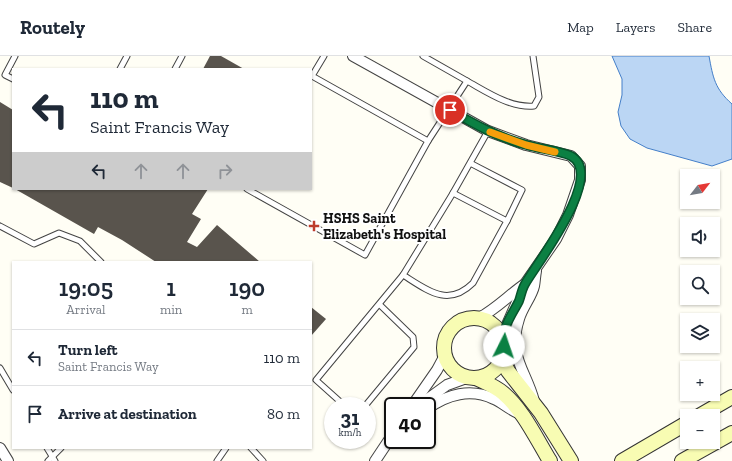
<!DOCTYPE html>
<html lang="en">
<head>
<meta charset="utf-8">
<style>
  body { margin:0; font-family:"Zilla Slab",serif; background:#f2f2f3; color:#1f2937; height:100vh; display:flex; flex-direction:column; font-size:15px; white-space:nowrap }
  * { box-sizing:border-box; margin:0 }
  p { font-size:13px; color:#747a83 }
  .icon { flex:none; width:22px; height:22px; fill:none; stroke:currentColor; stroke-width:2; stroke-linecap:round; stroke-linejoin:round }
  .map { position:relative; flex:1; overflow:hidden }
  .drawer { position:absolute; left:12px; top:205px; width:300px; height:188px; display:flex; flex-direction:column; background:#fff; border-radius:0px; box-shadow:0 1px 3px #0004 }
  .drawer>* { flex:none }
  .guide { position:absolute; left:12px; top:12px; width:300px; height:122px; border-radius:0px; box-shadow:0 1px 3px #0004; background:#fff; color:#1f2937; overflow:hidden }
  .needle { width:26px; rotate:59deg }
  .buttons { position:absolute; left:680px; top:113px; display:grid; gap:8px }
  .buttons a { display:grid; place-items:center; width:40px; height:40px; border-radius:0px; background:#fff; box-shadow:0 1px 3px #0004; font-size:20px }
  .speed { position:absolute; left:324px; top:341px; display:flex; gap:8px; font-size:20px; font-weight:700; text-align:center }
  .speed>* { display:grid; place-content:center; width:52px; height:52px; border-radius:50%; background:#fff; box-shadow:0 1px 3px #0004; line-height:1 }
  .speed small { font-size:10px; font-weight:400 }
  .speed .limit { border:2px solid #111; border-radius:6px; background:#fff; color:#111 }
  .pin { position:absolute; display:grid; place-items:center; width:34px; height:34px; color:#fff; margin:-17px; border:2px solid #fff; border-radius:50%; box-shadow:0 1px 4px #0007 }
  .me { position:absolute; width:44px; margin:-22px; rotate:4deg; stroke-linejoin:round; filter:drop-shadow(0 0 3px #0008) }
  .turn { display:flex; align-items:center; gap:14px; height:84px; padding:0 12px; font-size:18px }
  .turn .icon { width:52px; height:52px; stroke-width:2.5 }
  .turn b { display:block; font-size:28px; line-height:34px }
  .lanes { display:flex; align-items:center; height:38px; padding:0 12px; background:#0003; justify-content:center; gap:20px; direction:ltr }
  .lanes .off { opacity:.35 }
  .eta { display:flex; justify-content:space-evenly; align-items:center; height:68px; text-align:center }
  .eta b { font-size:24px; font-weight:600; line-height:28px }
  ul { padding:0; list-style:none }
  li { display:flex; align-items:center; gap:12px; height:56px; padding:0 12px; border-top:1px solid #e0e1e3 }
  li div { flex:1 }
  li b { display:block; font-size:15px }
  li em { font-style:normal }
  header { display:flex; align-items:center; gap:24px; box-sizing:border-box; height:56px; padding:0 20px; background:#fff; border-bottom:1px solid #e0e1e3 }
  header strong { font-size:19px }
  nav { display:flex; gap:22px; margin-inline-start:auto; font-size:14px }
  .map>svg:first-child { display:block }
</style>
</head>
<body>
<header>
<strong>Routely</strong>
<nav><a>Map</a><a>Layers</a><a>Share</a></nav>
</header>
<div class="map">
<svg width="732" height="405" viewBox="0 0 732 405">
  <rect width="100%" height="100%" fill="#fffef5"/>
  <path fill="#bbd6f4" stroke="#447fc9" d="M612,0H709C713,22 715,33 732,48V103L712,110L647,92L630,83L621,70L618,56L622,39V23Z"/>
  <g fill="#59544d">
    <polygon points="210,0 221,0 244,13 203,13"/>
    <polygon points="0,46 13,54 13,132 0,126"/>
    <polygon points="15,133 208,133 192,158 201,163 187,186 197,191 217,169 260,206 156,206 122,184 98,171 94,178"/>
    <polygon points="311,251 326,263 311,280"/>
  </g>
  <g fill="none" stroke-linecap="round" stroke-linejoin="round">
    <g stroke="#444" stroke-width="7">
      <g id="lane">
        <polyline points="324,0 312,20 428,85 467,25 423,0"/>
        <polyline points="120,13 127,0"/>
        <polyline points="175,13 182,0"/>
        <polyline points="13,23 5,19 15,0"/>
        <path d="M467,25C487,36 510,52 534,50L539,41L533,0"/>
        <polyline points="470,107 522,134 507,165 453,137 488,75"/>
        <polyline points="247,133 365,199 428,85"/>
        <path d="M453,137L403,219C427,234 448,252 473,227L507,165"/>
        <polyline points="0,170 34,188 59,177 80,185 101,206"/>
        <polyline points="0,312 13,334"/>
        <polyline points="345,350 316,324 403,219"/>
        <polyline points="365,350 414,291 413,281 380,249"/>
        <polyline points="47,392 55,405"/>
        <polyline points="251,392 263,405"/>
        <polyline points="48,405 61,392"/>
        <polyline points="217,405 226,392"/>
      </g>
    </g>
    <g stroke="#444" stroke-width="12">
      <g id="street">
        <polyline points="353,0 488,75 526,89 571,100 580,110 580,124 568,159 556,183 525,228 506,271 503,283"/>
        <path d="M479,262C496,253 509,239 525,228"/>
        <path d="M534,345C526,314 507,300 519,263C522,252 532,240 534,230C535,225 535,220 536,215"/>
        <polyline points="412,350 437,314 445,299"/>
        <polyline points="418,350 447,329 469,321"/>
        <path d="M427,353C447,338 471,332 494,343C503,347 509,353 518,357"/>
        <polyline points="0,392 8,405"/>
        <polyline points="375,405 393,378"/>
      </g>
    </g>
    <g stroke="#333" stroke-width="16">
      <g id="secondary">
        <circle cx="474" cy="292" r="30"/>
        <polyline points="502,303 508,315 541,357 571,405"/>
        <path d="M476,322C484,326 495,330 503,337C523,354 536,382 550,405"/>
        <polyline points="699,360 732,341"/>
        <polyline points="622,405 687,367"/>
        <polyline points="682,405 732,377"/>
      </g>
    </g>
    <use href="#lane" stroke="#fff" stroke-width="5"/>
    <use href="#street" stroke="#fff" stroke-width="10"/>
    <use href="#secondary" stroke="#f8fcb3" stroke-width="14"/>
  </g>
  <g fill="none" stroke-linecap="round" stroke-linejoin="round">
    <g stroke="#07532c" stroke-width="10">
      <path id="route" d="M450,54C474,68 499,82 527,89C540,93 558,94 571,100C606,119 537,207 525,228C522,233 521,239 519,245C512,259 501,272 504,290"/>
    </g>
    <use href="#route" stroke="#0b8043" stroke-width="7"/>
    <polyline stroke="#f59e0b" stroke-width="7" points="490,76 526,89 555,96"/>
  </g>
  <path fill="#bd3c2c" stroke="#fff" stroke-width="1.5" d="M312 164h4v4h4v4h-4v4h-4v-4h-4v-4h4z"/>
  <g text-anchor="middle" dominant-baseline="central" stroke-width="4" stroke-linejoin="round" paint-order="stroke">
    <g font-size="14" font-weight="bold" fill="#111" stroke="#fff" text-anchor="start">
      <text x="323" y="162">HSHS Saint<tspan x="323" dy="16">Elizabeth's Hospital</tspan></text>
    </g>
  </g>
</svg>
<div class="buttons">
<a><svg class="needle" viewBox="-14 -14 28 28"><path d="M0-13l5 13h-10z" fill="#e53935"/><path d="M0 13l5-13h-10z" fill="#747a83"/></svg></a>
<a><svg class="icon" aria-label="sound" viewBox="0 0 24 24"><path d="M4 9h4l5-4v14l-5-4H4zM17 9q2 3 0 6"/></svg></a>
<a><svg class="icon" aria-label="search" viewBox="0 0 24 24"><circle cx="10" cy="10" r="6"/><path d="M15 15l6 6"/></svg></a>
<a><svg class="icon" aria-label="layers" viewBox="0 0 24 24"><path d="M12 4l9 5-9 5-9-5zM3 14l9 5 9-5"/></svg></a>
<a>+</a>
<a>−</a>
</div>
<div class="speed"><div>31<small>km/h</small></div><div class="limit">40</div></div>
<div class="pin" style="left:450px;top:54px;background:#d93025"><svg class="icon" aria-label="arrive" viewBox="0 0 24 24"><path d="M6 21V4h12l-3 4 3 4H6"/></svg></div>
<svg class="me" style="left:504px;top:290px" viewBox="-20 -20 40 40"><circle r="19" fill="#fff"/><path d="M0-13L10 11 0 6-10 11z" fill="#0b8043"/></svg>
<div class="guide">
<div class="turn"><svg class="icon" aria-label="left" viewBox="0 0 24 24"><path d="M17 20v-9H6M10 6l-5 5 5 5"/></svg><div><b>110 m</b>Saint Francis Way</div></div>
<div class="lanes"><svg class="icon" aria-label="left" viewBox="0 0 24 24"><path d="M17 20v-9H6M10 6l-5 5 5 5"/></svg><svg class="icon off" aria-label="ahead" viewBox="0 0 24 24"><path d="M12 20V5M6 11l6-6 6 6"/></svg><svg class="icon off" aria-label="ahead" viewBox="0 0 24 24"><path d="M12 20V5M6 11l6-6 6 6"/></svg><svg class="icon off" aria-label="right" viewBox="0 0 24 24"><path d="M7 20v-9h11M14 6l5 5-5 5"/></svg></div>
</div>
<section class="drawer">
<div class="eta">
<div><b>19:05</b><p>Arrival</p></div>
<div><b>1</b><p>min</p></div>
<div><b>190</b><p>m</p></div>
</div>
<ul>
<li><svg class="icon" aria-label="left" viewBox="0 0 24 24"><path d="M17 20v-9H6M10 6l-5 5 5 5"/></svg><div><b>Turn left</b><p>Saint Francis Way</p></div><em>110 m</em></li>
<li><svg class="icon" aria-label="arrive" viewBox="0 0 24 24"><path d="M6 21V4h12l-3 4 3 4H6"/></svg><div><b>Arrive at destination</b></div><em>80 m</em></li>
</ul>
</section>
</div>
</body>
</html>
